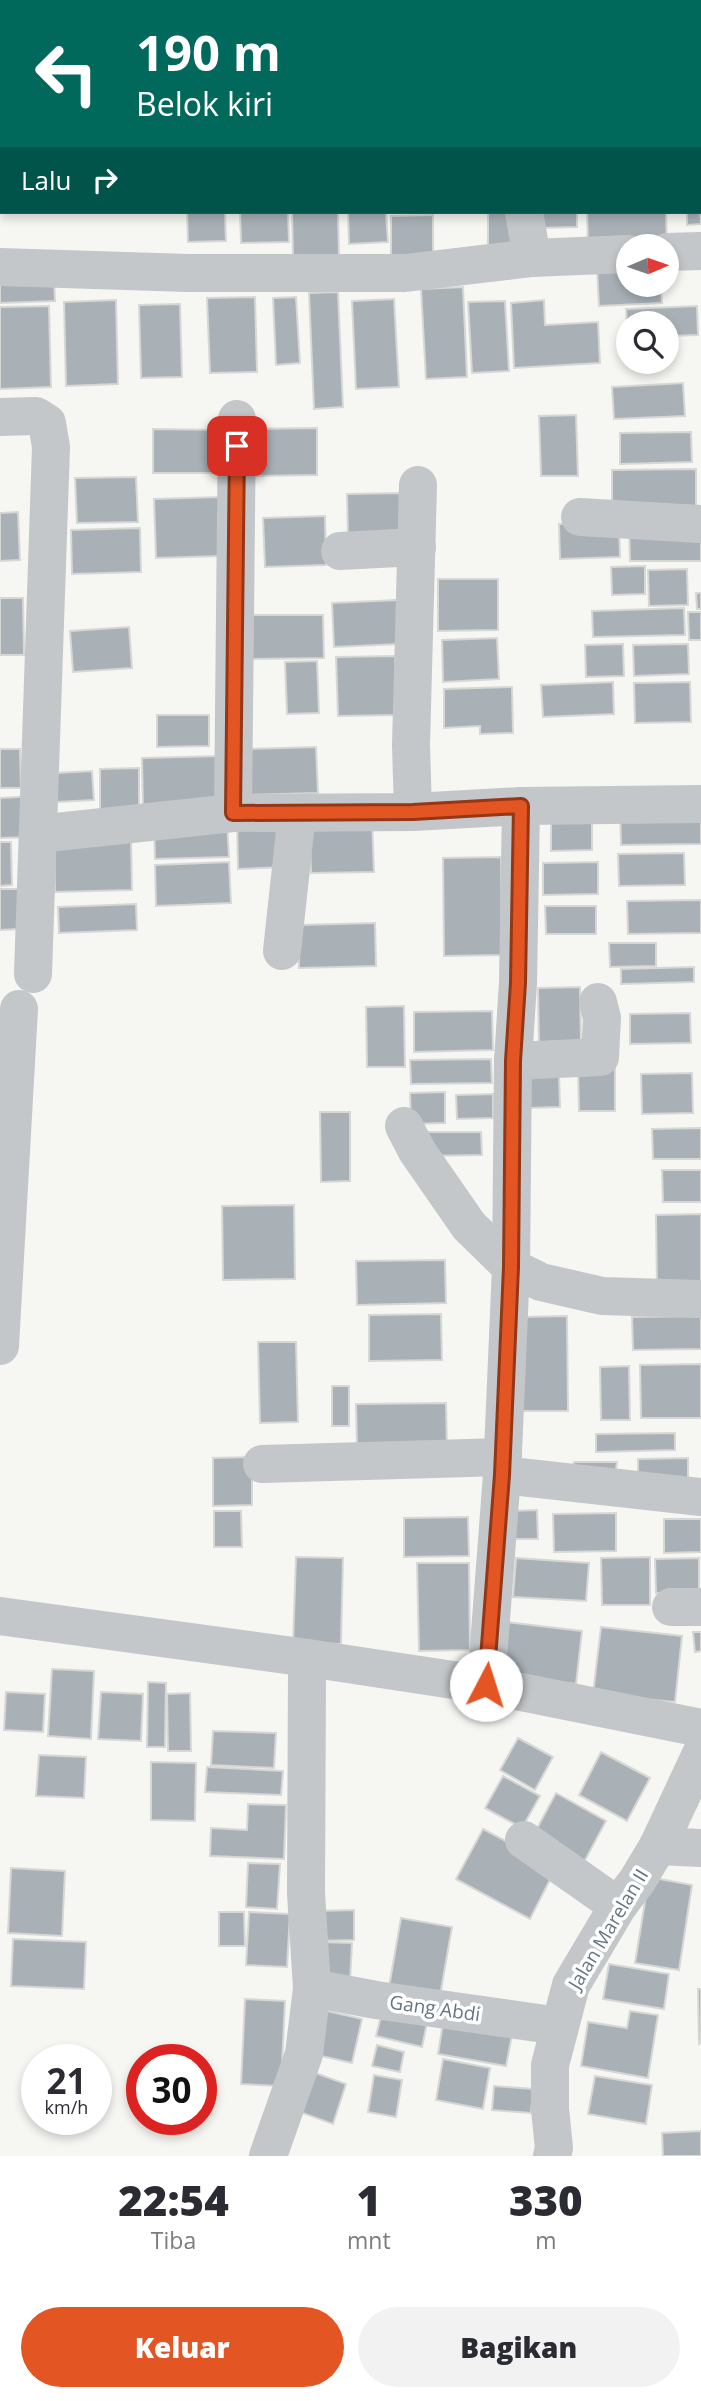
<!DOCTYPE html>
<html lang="id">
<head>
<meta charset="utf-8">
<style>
  body { margin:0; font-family:"Open Sans",sans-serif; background:#f2f2f3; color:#2b2b33; height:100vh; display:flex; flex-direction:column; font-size:26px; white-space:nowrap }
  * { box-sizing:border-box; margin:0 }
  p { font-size:23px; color:#7c7c81 }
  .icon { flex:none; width:38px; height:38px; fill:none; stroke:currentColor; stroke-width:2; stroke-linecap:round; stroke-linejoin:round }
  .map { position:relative; height:2156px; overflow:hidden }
  .details { display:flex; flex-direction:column; background:#fff; flex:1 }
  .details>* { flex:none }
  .top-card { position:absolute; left:0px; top:0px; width:702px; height:214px; box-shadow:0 4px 10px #0003; background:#00695c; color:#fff; overflow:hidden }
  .needle { width:46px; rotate:88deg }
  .tools { position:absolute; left:616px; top:234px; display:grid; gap:14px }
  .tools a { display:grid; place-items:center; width:63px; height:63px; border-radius:50%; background:#fff; box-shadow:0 4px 10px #0003; font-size:35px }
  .speed { position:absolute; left:21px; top:2044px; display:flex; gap:14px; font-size:35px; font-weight:700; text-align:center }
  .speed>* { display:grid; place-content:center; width:91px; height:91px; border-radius:50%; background:#fff; box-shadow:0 4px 10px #0003; line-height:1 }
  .speed small { font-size:18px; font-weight:400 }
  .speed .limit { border:10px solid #d22; background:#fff; color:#111 }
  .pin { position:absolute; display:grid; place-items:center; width:60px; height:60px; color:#fff; margin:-30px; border-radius:14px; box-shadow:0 4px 10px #0006 }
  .me { position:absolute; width:77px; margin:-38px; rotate:5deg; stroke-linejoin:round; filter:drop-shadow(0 0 5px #0008) }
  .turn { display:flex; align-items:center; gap:24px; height:147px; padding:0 21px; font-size:32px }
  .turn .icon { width:91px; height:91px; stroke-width:2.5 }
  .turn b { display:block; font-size:49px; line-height:60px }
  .then { display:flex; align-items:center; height:66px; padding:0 21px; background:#0003; gap:14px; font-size:26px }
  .eta { display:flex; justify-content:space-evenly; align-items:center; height:119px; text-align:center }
  .eta b { font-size:42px; font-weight:800; line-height:49px }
  .button { display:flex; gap:14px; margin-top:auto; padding:14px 21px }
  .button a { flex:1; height:80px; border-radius:42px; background:#e45524; color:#fff; font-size:28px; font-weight:800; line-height:80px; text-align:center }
  .button a+a { background:#f2f2f3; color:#2b2b33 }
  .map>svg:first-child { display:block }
</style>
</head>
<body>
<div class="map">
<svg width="701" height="2156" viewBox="0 0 701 2156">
  <rect width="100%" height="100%" fill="#f6f6f2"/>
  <g fill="#a9b1b7" stroke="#d7d7d5" stroke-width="2">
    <rect x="246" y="0" width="66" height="2"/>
    <rect x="572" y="0" width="61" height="2"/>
    <polygon points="2,22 2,96 0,96 0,23"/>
    <polygon points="700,198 701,224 687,225 687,212 700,212"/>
    <polygon points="187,212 225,212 226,241 188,242"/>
    <polygon points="240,212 288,212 289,242 241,243"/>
    <polygon points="292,212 338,212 339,256 293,257"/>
    <polygon points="348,212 386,212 388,242 349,244"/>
    <polygon points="488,212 511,212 511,252 488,253"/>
    <polygon points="538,212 577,212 577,227 539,228"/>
    <polygon points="587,212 666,212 667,244 588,247"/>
    <polygon points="433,215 433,255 391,255 391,216"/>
    <polygon points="628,266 628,285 661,285 662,303 599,306 597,268"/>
    <polygon points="54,278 55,301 0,303 0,279"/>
    <polygon points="463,287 467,377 426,379 421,289"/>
    <polygon points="338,292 343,407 314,409 309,293"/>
    <polygon points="255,297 257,372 210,373 207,298"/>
    <polygon points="296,297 300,363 276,365 273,298"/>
    <polygon points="394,299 399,387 356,389 352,301"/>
    <polygon points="116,300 118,384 66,386 64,302"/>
    <polygon points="544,300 545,325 598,322 600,363 514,368 511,303"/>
    <polygon points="505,301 509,371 472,373 468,302"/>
    <polygon points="180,304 182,377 141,378 139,305"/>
    <polygon points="49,306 51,387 0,389 0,307"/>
    <polygon points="697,306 698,335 667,336 667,324 628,324 628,338 626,309"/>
    <polygon points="683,383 685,416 614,419 612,387"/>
    <polygon points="576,415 578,476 541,476 539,416"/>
    <polygon points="317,428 317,475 246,476 245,429"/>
    <polygon points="153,429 223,430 223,473 153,473"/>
    <polygon points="691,432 692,462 620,464 620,433"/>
    <polygon points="696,469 696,514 612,516 612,470"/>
    <polygon points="136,477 138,522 77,523 75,478"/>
    <polygon points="401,493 401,538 348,539 347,494"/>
    <polygon points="219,497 221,556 156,558 154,499"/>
    <polygon points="18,512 20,560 0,561 0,513"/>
    <polygon points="325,516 326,565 265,567 263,518"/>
    <polygon points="619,523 620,557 560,559 559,524"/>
    <polygon points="701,526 701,561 630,561 629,527"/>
    <polygon points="140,528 141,572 72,574 71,530"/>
    <polygon points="645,566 645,594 612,595 611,567"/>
    <polygon points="687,569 688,605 649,606 648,570"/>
    <polygon points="438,579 498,579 498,630 438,631"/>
    <polygon points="696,593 701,593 701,609 697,609"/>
    <polygon points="0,598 23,598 24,655 0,655"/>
    <polygon points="397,600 399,644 334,647 332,603"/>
    <polygon points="684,608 685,635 593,637 592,611"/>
    <polygon points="688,612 701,612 701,640 689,640"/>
    <polygon points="251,615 323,615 324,658 251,659"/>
    <polygon points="129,627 132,668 73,672 70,631"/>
    <polygon points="497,638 499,679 443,682 442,640"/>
    <polygon points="623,644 624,676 586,677 585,645"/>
    <polygon points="688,644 689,674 634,676 633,645"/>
    <polygon points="395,656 396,715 338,716 336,657"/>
    <polygon points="317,661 319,713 287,714 285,662"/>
    <polygon points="613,682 614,714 543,717 541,685"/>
    <polygon points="690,682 691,722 635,723 634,683"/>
    <polygon points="512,687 513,733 480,734 480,726 444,728 444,689"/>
    <polygon points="157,715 209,715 209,746 157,747"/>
    <polygon points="316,747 318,793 249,795 247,749"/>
    <polygon points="0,749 20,749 21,788 0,788"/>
    <polygon points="220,756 222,809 143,812 142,758"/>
    <polygon points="139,768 139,815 100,816 100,769"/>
    <polygon points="92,771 94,800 57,802 55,773"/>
    <polygon points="33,796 34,837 0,838 0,798"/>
    <polygon points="701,807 701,844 621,845 620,808"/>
    <polygon points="285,815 287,867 238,869 237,816"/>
    <polygon points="372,817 374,872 311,873 309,819"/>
    <polygon points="592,819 592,850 551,851 551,820"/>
    <polygon points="227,822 229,857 155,859 154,824"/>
    <polygon points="131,835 132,890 55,892 54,837"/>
    <polygon points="0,842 11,842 12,885 0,886"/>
    <polygon points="684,853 685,885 619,886 618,854"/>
    <polygon points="501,857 502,955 444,956 443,858"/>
    <polygon points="229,862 231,903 156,906 155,865"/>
    <polygon points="598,862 598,894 543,895 543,863"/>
    <polygon points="0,889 19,889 20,929 0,930"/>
    <polygon points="701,900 701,933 628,934 627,901"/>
    <polygon points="136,904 137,930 59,933 58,907"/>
    <polygon points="545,906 596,906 596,934 546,934"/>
    <polygon points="375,923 376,966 299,968 298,925"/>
    <polygon points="609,943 656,943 656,966 610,967"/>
    <polygon points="694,967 694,982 621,984 621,969"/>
    <polygon points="580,987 581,1045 539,1046 538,988"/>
    <polygon points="404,1006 405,1067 367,1067 366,1007"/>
    <polygon points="492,1011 493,1050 414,1052 414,1012"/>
    <polygon points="690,1013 691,1043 630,1044 630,1014"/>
    <polygon points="491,1059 492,1083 411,1084 410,1060"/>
    <polygon points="578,1067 615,1067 615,1111 579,1111"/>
    <polygon points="692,1073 693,1113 642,1114 641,1074"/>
    <polygon points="559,1074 560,1107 528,1108 528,1075"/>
    <polygon points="445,1092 445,1123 411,1124 410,1093"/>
    <polygon points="493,1094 493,1118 457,1119 456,1095"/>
    <polygon points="320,1112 350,1112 350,1181 321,1182"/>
    <polygon points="701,1128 701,1159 653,1159 652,1129"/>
    <polygon points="423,1132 481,1132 482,1155 424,1156"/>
    <polygon points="662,1170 701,1170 701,1202 663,1202"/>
    <polygon points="294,1205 295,1279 223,1280 222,1206"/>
    <polygon points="701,1214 701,1288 657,1289 656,1215"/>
    <polygon points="445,1260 446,1303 357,1305 356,1261"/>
    <polygon points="441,1314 442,1360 369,1361 369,1315"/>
    <polygon points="567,1316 568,1411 521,1411 520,1317"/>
    <polygon points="701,1316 701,1349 633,1350 632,1317"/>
    <polygon points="258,1342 296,1342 298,1422 260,1423"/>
    <polygon points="701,1364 701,1418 641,1418 640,1365"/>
    <polygon points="629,1366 630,1420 601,1420 600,1367"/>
    <rect x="332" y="1386" width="17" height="40"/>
    <polygon points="446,1403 447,1449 357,1450 356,1404"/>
    <polygon points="675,1433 675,1450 596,1452 596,1434"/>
    <polygon points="252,1457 252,1505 213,1506 213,1458"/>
    <polygon points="688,1458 688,1493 638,1477 638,1459"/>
    <polygon points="574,1462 617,1462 615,1477 570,1478"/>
    <polygon points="537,1510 538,1539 509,1539 508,1511"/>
    <polygon points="214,1511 241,1511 242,1547 214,1547"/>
    <polygon points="616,1513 616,1551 554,1552 553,1514"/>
    <polygon points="468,1517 469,1556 404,1557 404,1518"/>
    <polygon points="664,1519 701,1519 701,1552 664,1553"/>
    <polygon points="296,1557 343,1558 341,1644 293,1643"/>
    <polygon points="650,1557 650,1605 602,1605 601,1558"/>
    <polygon points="516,1558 589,1563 586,1601 513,1597"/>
    <polygon points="699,1558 699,1593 656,1593 655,1559"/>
    <polygon points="417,1563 469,1563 470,1650 419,1651"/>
    <polygon points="505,1622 582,1631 576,1684 499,1675"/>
    <polygon points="601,1627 682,1636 675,1702 593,1694"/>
    <polygon points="693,1632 701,1632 701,1651 695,1652"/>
    <polygon points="52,1669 94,1671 91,1739 48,1736"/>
    <polygon points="148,1682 166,1683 165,1747 147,1747"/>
    <polygon points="6,1692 45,1694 43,1732 4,1730"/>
    <polygon points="101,1692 143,1694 141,1741 98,1739"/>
    <polygon points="190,1693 191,1751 168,1751 167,1694"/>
    <polygon points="213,1731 276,1733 274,1768 211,1765"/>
    <polygon points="518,1738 553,1757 535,1790 500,1770"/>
    <polygon points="601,1752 650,1778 627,1821 579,1795"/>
    <polygon points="39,1755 86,1757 84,1798 36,1796"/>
    <polygon points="151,1762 196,1763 195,1821 151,1820"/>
    <polygon points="207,1767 283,1771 281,1795 205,1792"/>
    <polygon points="503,1776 540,1796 522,1828 485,1808"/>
    <polygon points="556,1793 606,1821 583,1864 533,1836"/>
    <polygon points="248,1804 286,1805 284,1859 210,1856 211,1828 247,1830"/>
    <polygon points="483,1829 556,1868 530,1919 456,1879"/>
    <polygon points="248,1863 280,1864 277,1909 246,1907"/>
    <polygon points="11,1868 65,1871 62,1936 8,1933"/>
    <polygon points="649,1877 692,1885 679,1970 635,1963"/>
    <polygon points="354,1910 354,1940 316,1941 316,1911"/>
    <polygon points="219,1912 244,1912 245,1946 219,1946"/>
    <polygon points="249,1912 290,1914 287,1967 246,1965"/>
    <polygon points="401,1918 452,1927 440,1996 389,1987"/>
    <polygon points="13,1939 86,1942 84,1989 11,1986"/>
    <polygon points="321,1942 352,1943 350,1981 319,1979"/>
    <polygon points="609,1964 669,1974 664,2009 603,1999"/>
    <polygon points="698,1989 701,1989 701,2043 699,2044"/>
    <polygon points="245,1999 285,2001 281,2086 241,2084"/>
    <polygon points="323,2010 362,2019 352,2063 313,2054"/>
    <polygon points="630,2011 658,2015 648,2078 581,2066 588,2022 627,2028"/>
    <polygon points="382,2012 427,2023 422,2047 376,2036"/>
    <polygon points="443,2023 512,2035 506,2066 438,2054"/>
    <polygon points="377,2045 404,2052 400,2072 372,2066"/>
    <polygon points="443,2059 490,2068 483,2109 436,2100"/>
    <polygon points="310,2071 346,2084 333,2124 297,2111"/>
    <polygon points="374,2075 402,2080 396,2117 368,2112"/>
    <polygon points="595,2076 652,2085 646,2124 588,2114"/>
    <polygon points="494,2086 533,2089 531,2113 492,2110"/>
    <polygon points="701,2131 701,2156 663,2156 662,2133"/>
  </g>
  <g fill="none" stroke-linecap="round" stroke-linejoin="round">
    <g stroke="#c3c7ca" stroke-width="38">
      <polyline points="700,7 701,7"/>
      <polyline points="524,212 532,258"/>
      <polyline points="667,252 701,251"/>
      <polyline points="0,267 188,273 405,273 532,258 628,254"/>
      <polyline points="0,417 36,416 47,423 51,447 33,974"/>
      <polyline points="580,517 701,524"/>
      <polyline points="340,551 417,547"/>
      <polyline points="521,806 518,983 513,1061 511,1267 541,1282 602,1296 701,1299"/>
      <polyline points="413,812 411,745 418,485"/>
      <polyline points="233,813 237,419"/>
      <polyline points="38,834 233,813 413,812 521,806 701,804"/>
      <polyline points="282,951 297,813"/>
      <polyline points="513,1061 600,1057 602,1018 598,1002"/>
      <polyline points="404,1126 417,1151 469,1226 511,1267 502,1475 486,1685"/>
      <polyline points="0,1346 19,1009"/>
      <polyline points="262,1464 503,1457"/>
      <polyline points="502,1475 701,1497"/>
      <polyline points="671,1607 701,1607"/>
      <polyline points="0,1616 308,1658 486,1685 701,1728"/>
      <polyline points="524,1840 618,1906"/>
      <polyline points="658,1846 701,1848"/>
      <polyline points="312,1988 376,2000 559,2026"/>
      <polyline points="268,2156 304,2054 312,1988 306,1893 307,1674"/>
      <polyline points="552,2156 554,2148 550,2109 550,2065 571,1985 618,1906 637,1881 658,1846 701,1754"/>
    </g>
  </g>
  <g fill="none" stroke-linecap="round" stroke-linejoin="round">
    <g stroke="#943717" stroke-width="18">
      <polyline id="route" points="237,446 233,813 413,812 521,806 518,983 513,1061 511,1267 502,1475 486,1685"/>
    </g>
    <use href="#route" stroke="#e45524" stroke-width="12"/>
  </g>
  <g text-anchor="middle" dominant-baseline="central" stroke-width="7" stroke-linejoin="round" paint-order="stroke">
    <g font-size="19" fill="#647583" stroke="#fff">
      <text transform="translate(608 1929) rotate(-59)">Jalan Marelan II</text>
      <text transform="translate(435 2008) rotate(8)">Gang Abdi</text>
    </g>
  </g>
</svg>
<div class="tools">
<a><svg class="needle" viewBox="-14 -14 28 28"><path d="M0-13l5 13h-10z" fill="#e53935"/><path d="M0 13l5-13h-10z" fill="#7c7c81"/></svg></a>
<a><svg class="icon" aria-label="search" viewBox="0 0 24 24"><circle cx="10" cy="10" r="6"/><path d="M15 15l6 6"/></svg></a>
</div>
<div class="speed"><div>21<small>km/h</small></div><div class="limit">30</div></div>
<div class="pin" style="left:237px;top:446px;background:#d93025"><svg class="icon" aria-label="arrive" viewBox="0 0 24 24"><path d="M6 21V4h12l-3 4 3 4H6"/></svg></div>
<svg class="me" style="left:486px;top:1685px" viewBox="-20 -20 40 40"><circle r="19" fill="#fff"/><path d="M0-13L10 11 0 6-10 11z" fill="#e45524"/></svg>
<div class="top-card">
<div class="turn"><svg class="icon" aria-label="left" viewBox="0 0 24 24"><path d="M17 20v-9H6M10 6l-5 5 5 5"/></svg><div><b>190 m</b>Belok kiri</div></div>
<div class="then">Lalu<svg class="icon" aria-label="right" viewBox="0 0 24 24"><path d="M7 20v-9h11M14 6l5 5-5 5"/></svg></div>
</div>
</div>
<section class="details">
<div class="eta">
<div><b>22:54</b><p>Tiba</p></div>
<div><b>1</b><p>mnt</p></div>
<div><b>330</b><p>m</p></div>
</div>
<div class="button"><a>Keluar</a><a>Bagikan</a></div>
</section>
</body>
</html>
